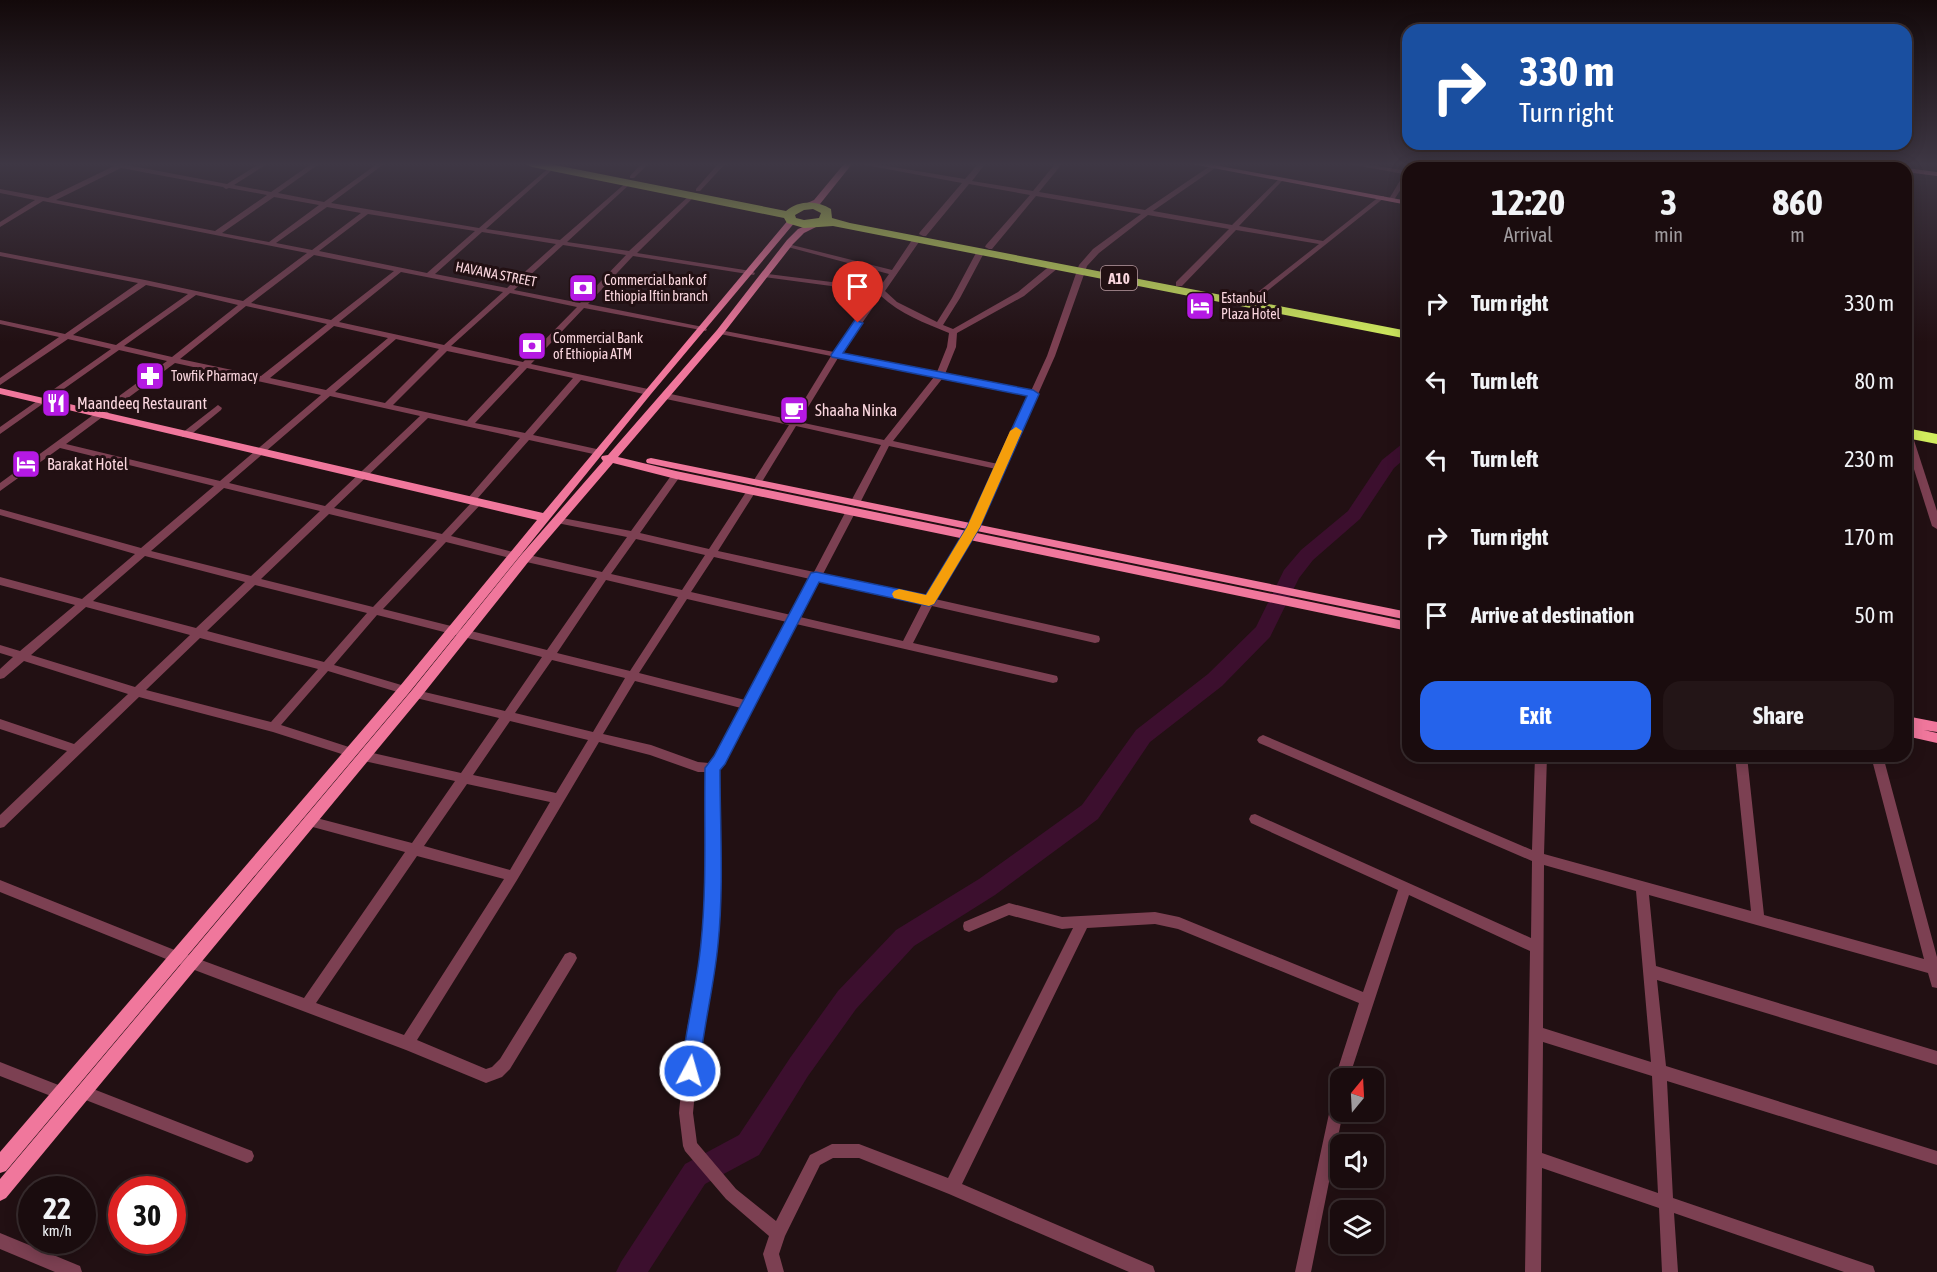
<!DOCTYPE html>
<html lang="en">
<head>
<meta charset="utf-8">
<style>
  body { margin:0; font-family:"Asap Condensed",sans-serif; background:#231517; color:#f1f3f6; height:100vh; display:flex; flex-direction:column; font-size:22px; white-space:nowrap }
  * { box-sizing:border-box; margin:0 }
  p { font-size:20px; color:#9f9b9e }
  .icon { flex:none; width:33px; height:33px; fill:none; stroke:currentColor; stroke-width:2; stroke-linecap:round; stroke-linejoin:round }
  .map { position:relative; flex:1; overflow:hidden }
  .sheet { position:absolute; left:1402px; top:162px; width:510px; height:600px; display:flex; flex-direction:column; background:#1a0c0e; border-radius:18px; box-shadow:0 3px 15px #0003,0 0 0 2px #382c2e }
  .sheet>* { flex:none }
  .hud { position:absolute; left:1402px; top:24px; width:510px; height:126px; border-radius:18px; box-shadow:0 3px 15px #0003,0 0 0 2px #382c2e; background:#1a4fa0; color:#fff; overflow:hidden }
  .needle { width:39px; rotate:18deg }
  .tools { position:absolute; left:1330px; top:1068px; display:grid; gap:12px }
  .tools a { display:grid; place-items:center; width:54px; height:54px; border-radius:12px; background:#1a0c0e; box-shadow:0 3px 15px #0003,0 0 0 2px #382c2e; font-size:30px }
  .speed { position:absolute; left:18px; top:1176px; display:flex; gap:12px; font-size:30px; font-weight:700; text-align:center }
  .speed>* { display:grid; place-content:center; width:78px; height:78px; border-radius:50%; background:#1a0c0e; box-shadow:0 3px 15px #0003,0 0 0 2px #382c2e; line-height:1 }
  .speed small { font-size:15px; font-weight:400 }
  .speed .limit { border:9px solid #d22; background:#fff; color:#111 }
  .pin { position:absolute; display:grid; place-items:center; width:51px; height:51px; color:#fff; margin:-62px -26px; border-radius:50% 50% 50% 0; rotate:-45deg; box-shadow:0 0 6px #0007 }
  .pin .icon { rotate:45deg }
  .me { position:absolute; width:66px; margin:-33px; rotate:6deg; stroke-linejoin:round; filter:drop-shadow(0 0 4px #0008) }
  .turn { display:flex; align-items:center; gap:21px; height:126px; padding:0 18px; font-size:27px }
  .turn .icon { width:78px; height:78px; stroke-width:2.5 }
  .turn b { display:block; font-size:42px; line-height:51px }
  .eta { display:flex; justify-content:space-evenly; align-items:center; height:102px; text-align:center }
  .eta b { font-size:36px; font-weight:700; line-height:42px }
  .action { display:flex; gap:12px; margin-top:auto; padding:12px 18px }
  .action a { flex:1; height:69px; border-radius:18px; background:#2563eb; color:#fff; font-size:24px; font-weight:700; line-height:69px; text-align:center }
  .action a+a { background:#231517; color:#f1f3f6 }
  ul { padding:0; list-style:none }
  li { display:flex; align-items:center; gap:18px; height:78px; padding:0 18px }
  li div { flex:1 }
  li b { display:block; font-size:22px }
  li em { font-style:normal }
  .map>svg:first-child { display:block }
</style>
</head>
<body>
<div class="map">
<svg width="1937" height="1272" viewBox="0 0 1937 1272">
  <rect width="100%" height="100%" fill="#221013"/>
  <g fill="none" stroke-linecap="round" stroke-linejoin="round">
    <g fill="#3c0f2e" fill-rule="evenodd">
      <polygon points="1635,164 1647,164 1644,168 1632,168"/>
      <polygon points="1408,443 1408,456 1394,468 1360,519 1313,560 1299,578 1270,637 1222,686 1150,742 1098,819 995,895 914,946 856,1009 808,1076 759,1155 705,1184 648,1272 616,1272 621,1262 685,1164 739,1135 790,1058 838,991 896,930 979,879 1082,805 1136,730 1208,674 1256,627 1284,570 1301,550 1348,511 1382,460 1402,444"/>
    </g>
    <g fill="#7c4052" fill-rule="evenodd">
      <path d="M108,164H122L227,184L259,164H267L234,185L271,192L311,164H319L278,193L324,202L377,164H384L331,203L479,228L551,166L553,167V169L486,229L560,240L628,181L630,182V184L567,242L629,251L691,194H695V196L637,253L751,271L755,273L754,275L633,256L588,304L703,327L707,329L706,331L584,308L531,364L648,389L652,392L648,395L581,380L533,435L601,450L602,452L601,454L598,455L529,440L477,499L481,500L483,502L481,504L451,536L517,553L519,555L517,557L514,559L446,542L383,609L547,650L597,578L522,561L520,558L522,555L525,554L602,572L627,537L557,523L554,522L552,520L554,518L557,517L631,531L673,473L676,472L681,475L640,533L709,549L748,489L751,488L756,491L718,551L814,572L846,511L851,508L856,511L823,574L926,597L969,527L996,469L889,446L860,503L855,506L850,503L881,445L796,426L760,485L757,486L752,483L789,425L666,399L662,396L666,393L792,420L831,356L720,334L716,332L720,330L834,352L876,292L764,277H761V273L879,288L889,274L784,246L788,244L892,270L914,237H917L921,239L885,291L897,302L937,322L952,298L977,251L981,249L985,251L960,298L943,325L953,329L1018,292L1052,264H1058V268L1024,296L957,333L956,347L945,374L1031,391L1047,356L1079,265L1093,249L1141,214L1036,196L992,249H989L985,247L986,245L1030,195L969,184L926,236H923L919,234L920,232L962,183L860,164H875L965,179L978,164H985L972,181L1033,191L1055,164H1062L1039,192L1145,210L1213,164H1221L1153,211L1232,225L1280,178L1283,180L1282,181L1239,226L1323,241L1380,196H1384V198L1256,300H1253V296L1319,244L1236,230L1182,286H1176V282L1229,229L1148,215L1099,253L1087,266L1055,356L979,527L935,599L1095,635L1099,636L1100,639L1099,642L1095,643L932,606L913,643L1053,675L1057,676L1058,679L1057,682L1053,683L796,624L723,763L718,769V905L717,945L701,1029L693,1113L697,1143L736,1189L776,1221L810,1155L832,1144H859L948,1178L1073,928L1062,929L1009,915L969,932L964,930L963,926L964,922L1009,903L1062,917L1155,912L1179,917L1363,992L1398,890L1251,823L1249,819L1251,815L1255,814L1531,938L1532,861L1259,743L1257,740L1259,737L1263,735L1532,850L1535,756H1547L1544,854L1751,911L1735,756H1747L1764,915L1924,959L1871,756H1883L1937,957V988L1932,987L1928,973L1649,895L1656,966L1937,1051V1065L1657,980L1666,1066L1937,1151V1165L1667,1081L1673,1198L1867,1264L1873,1266L1875,1272H1844L1674,1213L1678,1272H1662L1659,1208L1542,1168L1541,1272H1525L1530,951L1409,895L1349,1078H1341V1112H1343L1311,1272H1295L1336,1081L1335,1078L1359,1003L1178,929L1155,924L1087,928L962,1184L1153,1266L1155,1272H1129L949,1194L859,1158H833L820,1165L785,1236L779,1254L784,1272H768L763,1254L769,1236L726,1199L685,1151L683,1146L679,1113L687,1029L703,945L706,905V772H698L650,755L599,742L517,880L417,1040L486,1069L492,1067L500,1059L565,954L570,952L575,954L577,958L575,962L510,1069L502,1077L486,1083L406,1050L176,963L0,892V880L177,951L304,998L405,852L309,826L305,825L303,821L305,817L309,816L412,843L455,781L364,761L360,759L358,756L360,753L364,751L461,773L499,718L416,698L412,697L411,694L412,691L416,690L505,711L542,657L377,615L334,665L408,687L409,690L408,693L404,694L328,671L281,725L355,749L357,752L355,755L351,757L273,732L139,697L4,827L0,828V815L67,751L0,729V719L74,744L128,694L24,661L4,678L0,679V669L13,657L0,653V645L20,651L75,605L0,585V577L82,599L135,554L0,515V509L141,548L214,486L60,448L0,491V483L167,361L119,350L0,434V427L111,349L68,339L0,385V378L59,337L0,324V320L65,334L138,283L0,256V252L145,280L243,301L307,253L43,201L0,227V222L35,200L0,193V189L48,198L114,166ZM121,168L223,187L226,189L229,188L267,195L215,231L56,200ZM274,197L319,205L269,242L222,233ZM327,207L361,213L312,250L276,243ZM368,214L475,231L427,273L319,251ZM482,232L556,244L507,288L435,274ZM563,245L626,255L580,303L514,290ZM314,255L394,271L331,320L251,303ZM401,272L503,292L444,345L339,322ZM146,285L188,294L116,345L73,335ZM510,293L577,307L523,362L451,346ZM196,295L238,305L172,357L124,346ZM881,296C900,314 925,323 949,333L947,347L937,372L841,353ZM246,306L327,324L261,376L180,359ZM334,326L388,338L326,390L270,378ZM396,339L439,349L385,403L335,392ZM447,351L519,366L467,421L393,405ZM838,358L934,377L884,440L799,422ZM175,363L321,395L220,481L66,444ZM527,368L573,378L525,433L475,423ZM942,379L1029,396L998,464L893,441ZM330,396L420,416L325,506L229,483ZM428,418L520,438L468,498L466,500L468,502L471,503L442,534L334,508ZM224,488L320,511L251,576L151,551ZM329,514L437,540L373,607L261,579ZM636,539L705,555L682,590L611,574ZM145,556L245,582L196,628L93,601ZM714,557L810,579L791,615L691,592ZM606,580L678,597L630,671L557,653ZM819,581L922,604L903,641L800,617ZM255,585L367,613L324,662L207,631ZM687,599L787,622L745,700L639,673ZM86,607L190,635L135,687L31,655ZM200,638L318,669L271,722L146,690ZM552,660L625,678L593,732L515,713ZM635,681L741,708L715,757L709,763L698,762L651,745L603,734ZM510,721L588,740L556,793L473,775ZM467,784L550,802L510,870L424,846ZM417,856L504,879L404,1035L316,1003ZM1544,865L1636,891L1651,1062L1543,1028ZM1543,1042L1652,1076L1658,1193L1542,1153Z"/>
      <polygon points="641,164 648,164 634,178 630,178 630,176"/>
      <polygon points="718,164 725,164 700,191 696,191 696,189"/>
      <polygon points="1348,164 1364,164 1408,171 1408,178 1394,200 1392,201 1389,199 1404,174"/>
      <polygon points="1780,164 1786,164 1787,168 1781,168"/>
      <polygon points="218,405 222,408 221,410 188,437 182,437 182,433"/>
      <polygon points="1906,425 1910,428 1937,511 1937,529 1932,526 1906,444"/>
      <polygon points="0,1062 66,1088 68,1093 66,1098 61,1100 0,1076"/>
      <polygon points="83,1085 252,1151 254,1156 252,1161 247,1163 78,1097 76,1092 78,1087"/>
      <polygon points="0,1233 80,1266 82,1272 55,1272 0,1249"/>
    </g>
    <g fill="#f0779c" fill-rule="evenodd">
      <polygon points="844,164 852,164 820,204 805,208 805,204 814,200"/>
      <polygon points="1192,164 1209,164 1408,201 1408,205"/>
      <polygon points="1832,164 1877,164 1893,168 1849,168"/>
      <polygon points="1905,168 1906,168 1937,172 1937,176 1906,172 1906,168"/>
      <polygon points="789,219 796,221 651,394 408,694 6,1171 0,1173 0,1152 400,686 537,520 0,394 0,388 543,513"/>
      <polygon points="813,223 816,223 816,227 804,233 793,244 723,334 618,457 676,471 1408,622 1408,631 676,479 613,463 529,561 420,698 6,1198 0,1201 0,1179 412,690 521,555 603,461 601,458 602,456 608,455 717,330 787,240 798,229"/>
      <polygon points="651,458 1408,612 1408,620 647,463 646,461 647,459"/>
      <polygon points="1906,716 1937,722 1937,732 1924,730 1937,733 1937,743 1906,736"/>
    </g>
    <g fill="#d2ed5e" fill-rule="evenodd">
      <path d="M526,164H550L786,211C799,200 817,200 831,209L832,218L850,223L1408,331V339L833,226L804,228L787,223L784,218L532,167ZM813,209L821,213L819,218L804,220L796,218L795,215L804,210Z"/>
      <polygon points="1906,428 1937,434 1937,444 1906,438"/>
    </g>
  </g>
  <linearGradient id="sky" x2="0" y2="1"><stop stop-color="#13090a"/><stop offset="0.48" stop-color="#3e3744"/><stop offset="1" stop-color="#3e3744" stop-opacity="0"/></linearGradient>
  <rect width="1937" height="342" fill="url(#sky)"/>
  <path fill="#2563eb" stroke="#184099" stroke-width="1.5" d="M855,320L863,323L843,353L1033,390L1039,394L980,527L934,604L929,606L819,582L725,764L720,770C720,827 724,886 718,944C714,987 703,1028 699,1071L697,1077L690,1080L684,1077L681,1071C686,1028 697,986 701,943C707,885 704,826 705,768L714,756L811,573L816,572L926,595L967,527L1027,396L832,357L831,355Z"/>
  <polygon fill="#f59e0b" points="1016,427 1022,431 980,527 934,604 929,606 894,598 892,594 894,591 899,589 926,595 967,527 1010,431"/>
  <defs>
    <g id="bank-square" transform="scale(1.5)"><rect x="-9" y="-9" width="18" height="18" rx="4" fill="#b519e3" stroke="#221013"/><path d="M-6-4H6V4H-6ZM0-2.3a2.3 2.3 0 1 0 0 4.6a2.3 2.3 0 1 0 0-4.6Z" fill="#fff"/></g>
    <g id="hotel-square" transform="scale(1.5)"><rect x="-9" y="-9" width="18" height="18" rx="4" fill="#b519e3" stroke="#221013"/><path d="M-6-4.5h1.5V1H6V5H4.5V3h-9V5H-6ZM-4 0a1.8 1.8 0 1 1 3.6 0ZM.5 0V-2.5h3Q6-2.5 6 0Z" fill="#fff"/></g>
    <g id="pharmacy-square" transform="scale(1.5)"><rect x="-9" y="-9" width="18" height="18" rx="4" fill="#b519e3" stroke="#221013"/><path d="M-2-6h4v4h4v4h-4v4h-4v-4h-4v-4h4Z" fill="#fff"/></g>
    <g id="restaurant-square" transform="scale(1.5)"><rect x="-9" y="-9" width="18" height="18" rx="4" fill="#b519e3" stroke="#221013"/><path d="M-5-6h1v4h1v-4h1v4h1v-4h1v5L-1.5 .5V6h-2V.5L-5-1ZM5-6V6H3V1.5H1.5Q1.5-4 5-6Z" fill="#fff"/></g>
    <g id="cafe-square" transform="scale(1.5)"><rect x="-9" y="-9" width="18" height="18" rx="4" fill="#b519e3" stroke="#221013"/><path d="M-5.5-4.5H6V0H3Q3 3.5 0 3.5H-2.5Q-5.5 3.5-5.5 0ZM3-3.2v2h1.7v-2ZM-6 4.5H4V6H-6Z" fill="#fff"/></g>
  </defs>
  <g fill-rule="evenodd">
    <use href="#bank-square" x="583" y="288"/>
    <use href="#hotel-square" x="1200" y="306"/>
    <use href="#bank-square" x="532" y="346"/>
    <use href="#pharmacy-square" x="150" y="376"/>
    <use href="#restaurant-square" x="56" y="403"/>
    <use href="#cafe-square" x="794" y="410"/>
    <use href="#hotel-square" x="26" y="464"/>
  </g>
  <g text-anchor="middle" dominant-baseline="central" stroke-width="6" stroke-linejoin="round" paint-order="stroke">
    <g font-size="14" fill="#fad6de" stroke="#221013">
      <text transform="translate(496 274) rotate(11)">HAVANA STREET</text>
    </g>
    <g font-size="14" fill="#fad6de" stroke="#221013" text-anchor="start">
      <text x="604" y="280">Commercial bank of<tspan x="604" dy="16">Ethiopia Iftin branch</tspan></text>
      <text x="1221" y="298">Estanbul<tspan x="1221" dy="16">Plaza Hotel</tspan></text>
      <text x="553" y="338">Commercial Bank<tspan x="553" dy="16">of Ethiopia ATM</tspan></text>
      <text x="171" y="376">Towfik Pharmacy</text>
    </g>
    <rect fill="#221013" stroke="#b99ba1" stroke-width="1.5" x="1101" y="266" width="36" height="24" rx="4.5"/>
    <g font-size="15" font-weight="bold" fill="#fad6de">
      <text x="1119" y="278">A10</text>
    </g>
    <g font-size="16" fill="#fad6de" stroke="#221013" text-anchor="start">
      <text x="77" y="403">Maandeeq Restaurant</text>
      <text x="815" y="410">Shaaha Ninka</text>
      <text x="47" y="464">Barakat Hotel</text>
    </g>
  </g>
</svg>
<div class="tools">
<a><svg class="needle" viewBox="-14 -14 28 28"><path d="M0-13l5 13h-10z" fill="#e53935"/><path d="M0 13l5-13h-10z" fill="#9f9b9e"/></svg></a>
<a><svg class="icon" aria-label="sound" viewBox="0 0 24 24"><path d="M4 9h4l5-4v14l-5-4H4zM17 9q2 3 0 6"/></svg></a>
<a><svg class="icon" aria-label="layers" viewBox="0 0 24 24"><path d="M12 4l9 5-9 5-9-5zM3 14l9 5 9-5"/></svg></a>
</div>
<div class="speed"><div>22<small>km/h</small></div><div class="limit">30</div></div>
<div class="pin" style="left:858px;top:323px;background:#d93025"><svg class="icon" aria-label="arrive" viewBox="0 0 24 24"><path d="M6 21V4h12l-3 4 3 4H6"/></svg></div>
<svg class="me" style="left:690px;top:1071px" viewBox="-20 -20 40 40"><circle r="17" fill="#2563eb" stroke="#fff" stroke-width="3"/><path d="M0-11L8 9 0 5-8 9z" fill="#fff"/></svg>
<div class="hud">
<div class="turn"><svg class="icon" aria-label="right" viewBox="0 0 24 24"><path d="M7 20v-9h11M14 6l5 5-5 5"/></svg><div><b>330 m</b>Turn right</div></div>
</div>
<section class="sheet">
<div class="eta">
<div><b>12:20</b><p>Arrival</p></div>
<div><b>3</b><p>min</p></div>
<div><b>860</b><p>m</p></div>
</div>
<ul>
<li><svg class="icon" aria-label="right" viewBox="0 0 24 24"><path d="M7 20v-9h11M14 6l5 5-5 5"/></svg><div><b>Turn right</b></div><em>330 m</em></li>
<li><svg class="icon" aria-label="left" viewBox="0 0 24 24"><path d="M17 20v-9H6M10 6l-5 5 5 5"/></svg><div><b>Turn left</b></div><em>80 m</em></li>
<li><svg class="icon" aria-label="left" viewBox="0 0 24 24"><path d="M17 20v-9H6M10 6l-5 5 5 5"/></svg><div><b>Turn left</b></div><em>230 m</em></li>
<li><svg class="icon" aria-label="right" viewBox="0 0 24 24"><path d="M7 20v-9h11M14 6l5 5-5 5"/></svg><div><b>Turn right</b></div><em>170 m</em></li>
<li><svg class="icon" aria-label="arrive" viewBox="0 0 24 24"><path d="M6 21V4h12l-3 4 3 4H6"/></svg><div><b>Arrive at destination</b></div><em>50 m</em></li>
</ul>
<div class="action"><a>Exit</a><a>Share</a></div>
</section>
</div>
</body>
</html>
